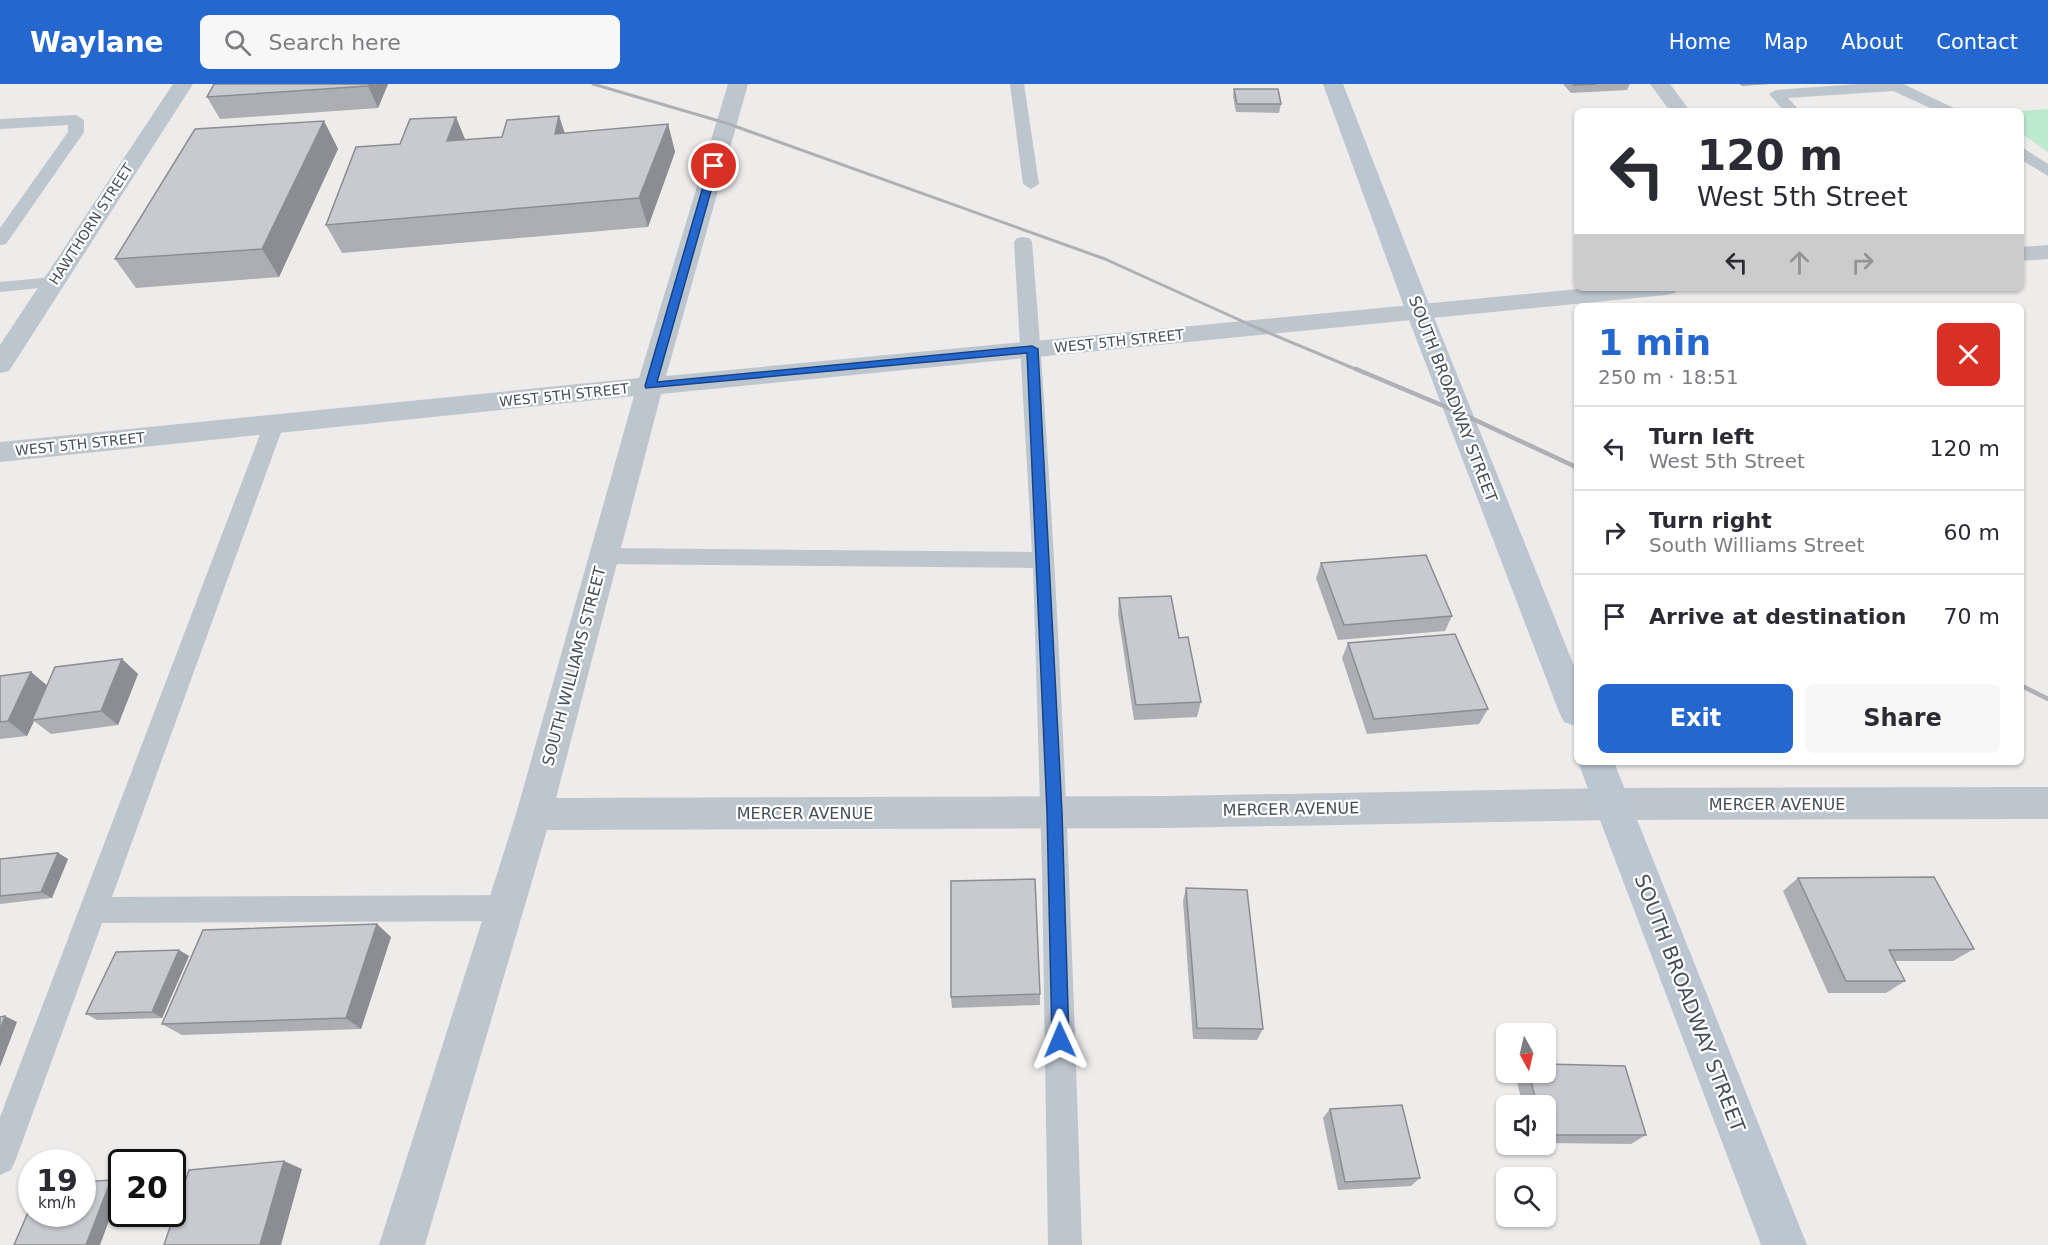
<!DOCTYPE html>
<html lang="en">
<head>
<meta charset="utf-8">
<style>
  body { margin:0; font-family:"DejaVu Sans",sans-serif; background:#f7f7f7; color:#2b2b33; height:100vh; display:flex; flex-direction:column; font-size:22px; white-space:nowrap }
  * { box-sizing:border-box; margin:0 }
  p { font-size:20px; color:#7c7c81 }
  .icon { flex:none; width:33px; height:33px; fill:none; stroke:currentColor; stroke-width:2; stroke-linecap:round; stroke-linejoin:round }
  .map { position:relative; flex:1; overflow:hidden }
  .drawer { position:absolute; left:1574px; top:219px; width:450px; height:462px; display:flex; flex-direction:column; background:#fff; border-radius:9px; box-shadow:0 2px 4px #0004 }
  .drawer>* { flex:none }
  .top-card { position:absolute; left:1574px; top:24px; width:450px; height:183px; border-radius:9px; box-shadow:0 2px 4px #0004; background:#fff; color:#2b2b33; overflow:hidden }
  .needle { width:39px; rotate:172deg }
  .tools { position:absolute; left:1496px; top:939px; display:grid; gap:12px }
  .tools a { display:grid; place-items:center; width:60px; height:60px; border-radius:9px; background:#fff; box-shadow:0 2px 4px #0004; font-size:30px }
  .speed { position:absolute; left:18px; top:1065px; display:flex; gap:12px; font-size:30px; font-weight:700; text-align:center }
  .speed>* { display:grid; place-content:center; width:78px; height:78px; border-radius:50%; background:#fff; box-shadow:0 2px 4px #0004; line-height:1 }
  .speed small { font-size:15px; font-weight:400 }
  .speed .limit { border:3px solid #111; border-radius:9px; background:#fff; color:#111 }
  .pin { position:absolute; display:grid; place-items:center; width:51px; height:51px; color:#fff; margin:-26px; border:3px solid #fff; border-radius:50%; box-shadow:0 2px 6px #0007 }
  .me { position:absolute; width:66px; margin:-33px; rotate:359deg; stroke-linejoin:round; filter:drop-shadow(0 0 4px #0008) }
  .turn { display:flex; align-items:center; gap:21px; height:126px; padding:0 24px; font-size:27px }
  .turn .icon { width:78px; height:78px; stroke-width:2.5 }
  .turn b { display:block; font-size:42px; line-height:51px }
  .lanes { display:flex; align-items:center; height:57px; padding:0 24px; background:#0003; justify-content:center; gap:30px; direction:ltr }
  .lanes .off { opacity:.35 }
  .round { display:grid; place-items:center; flex:none; width:63px; height:63px; border-radius:9px; background:#f7f7f7 }
  .headline { display:flex; align-items:center; justify-content:space-between; height:102px; padding:0 24px }
  h1 { font-size:36px; font-weight:800; line-height:45px; color:#2468cf }
  .button { display:flex; gap:12px; margin-top:auto; padding:12px 24px }
  .button a { flex:1; height:69px; border-radius:9px; background:#2468cf; color:#fff; font-size:24px; font-weight:800; line-height:69px; text-align:center }
  .button a+a { background:#f7f7f7; color:#2b2b33 }
  ul { padding:0; list-style:none }
  li { display:flex; align-items:center; gap:18px; height:84px; padding:0 24px; border-top:2px solid #e1e1e2 }
  li div { flex:1 }
  li b { display:block; font-size:22px }
  li em { font-style:normal }
  header { display:flex; align-items:center; gap:36px; box-sizing:border-box; height:84px; padding:0 30px; background:#2468cf; color:#fff }
  header strong { font-size:28px }
  nav { display:flex; gap:33px; margin-inline-start:auto; font-size:21px }
  .search { width:420px; height:54px; background:#f7f7f7; display:flex; align-items:center; gap:15px; box-sizing:border-box; padding:0 21px; border-radius:9px; color:#7c7c81; font-size:22px }
  .map>svg:first-child { display:block }
</style>
</head>
<body>
<header>
<strong>Waylane</strong>
<div class="search"><svg class="icon" aria-label="search" viewBox="0 0 24 24"><circle cx="10" cy="10" r="6"/><path d="M15 15l6 6"/></svg>Search here</div>
<nav><a>Home</a><a>Map</a><a>About</a><a>Contact</a></nav>
</header>
<div class="map">
<svg width="2048" height="1161" viewBox="0 0 2048 1161">
  <rect width="100%" height="100%" fill="#eeebeb"/>
  <polygon fill="#bbeacf" points="2048,25 2048,68 2021,49 2020,27"/>
  <g fill="none" stroke-linecap="round" stroke-linejoin="round">
    <g fill="#bdc5cd" fill-rule="evenodd">
      <polygon points="1010,0 1024,0 1039,100 1031,105 1023,100"/>
      <polygon points="1859,0 1903,0 1954,24 1957,27 1937,27 1893,7 1788,14 1800,27 1784,27 1769,10 1776,6"/>
      <polygon points="76,31 84,36 84,48 6,160 0,161 0,144 68,48 68,41 0,45 0,35"/>
      <polygon points="2020,62 2048,80 2048,92 2020,75"/>
      <path d="M1023,153L1029,154L1032,158C1060,492 1071,826 1082,1161H1048L1042,785L1033,484L604,480L596,478L593,472L596,466L604,464L1032,468L1014,158L1017,154Z"/>
      <polygon points="53,193 59,194 62,198 59,202 0,208 0,198"/>
      <polygon points="274,333 281,335 284,340 112,813 505,811 515,815 519,824 515,833 505,837 102,839 16,1075 11,1086 0,1091 0,1033 264,340 267,335"/>
    </g>
    <g fill="#bdc5cd" fill-rule="evenodd">
      <polygon points="173,0 193,0 9,287 0,289 0,261"/>
      <polygon points="728,0 748,0 666,292 1589,204 1678,204 1675,209 1666,211 661,310 556,714 1167,712 1613,704 2048,703 2048,735 1613,736 1167,744 547,746 425,1161 379,1161 516,730 634,312 0,378 0,358 639,294"/>
      <polygon points="1650,0 1670,0 1690,27 1670,27"/>
      <polygon points="2048,161 2048,175 2020,177 2020,163"/>
    </g>
    <g fill="#bcc6d1" fill-rule="evenodd">
      <polygon points="1323,0 1343,0 1432,228 1576,587 1576,642 1564,638 1559,628 1406,228"/>
      <polygon points="1578,678 1614,678 1807,1161 1761,1161"/>
    </g>
    <polyline stroke="#aeb0b5" stroke-width="3" points="593,0 726,39 1105,175 1255,243 1360,287"/>
    <g stroke="#aeb0b5" stroke-width="4.5">
      <polyline points="1356,285 1458,328 1576,383"/>
      <polyline points="2020,601 2048,615"/>
    </g>
  </g>
  <g fill="#acaeb3">
    <polygon points="214,0 388,0 378,24 220,35 207,13"/>
    <polygon points="1563,0 1630,0 1627,6 1571,9"/>
    <polygon points="1739,0 1771,0 1742,2"/>
    <polygon points="1234,5 1281,20 1279,29 1236,28 1233,13"/>
    <polygon points="559,32 565,49 668,40 675,68 648,143 342,169 326,141 465,56 502,53"/>
    <polygon points="324,37 338,65 279,193 136,204 115,175"/>
    <polygon points="1321,479 1452,532 1445,547 1338,556 1316,494"/>
    <polygon points="1119,514 1179,554 1201,618 1197,633 1134,636 1118,530"/>
    <polygon points="1348,559 1488,625 1479,640 1367,650 1342,574"/>
    <polygon points="122,575 138,590 118,641 51,650 34,637 27,652 0,655 0,592 31,588 47,602"/>
    <polygon points="58,769 68,775 52,814 0,820 0,775"/>
    <polygon points="1798,794 1974,865 1953,877 1895,877 1905,897 1886,909 1828,909 1783,807"/>
    <polygon points="1186,804 1263,945 1257,956 1193,955 1183,817"/>
    <polygon points="391,853 361,945 182,951 162,940"/>
    <polygon points="189,872 162,934 97,936 86,930"/>
    <polygon points="1040,910 1040,921 952,924 951,913"/>
    <polygon points="1517,988 1545,988 1646,1051 1631,1060 1545,1059 1545,1022 1523,1022 1515,990"/>
    <polygon points="1330,1025 1420,1094 1411,1102 1338,1106 1323,1034"/>
  </g>
  <g fill="#8c8d92">
    <polygon points="369,0 388,0 378,24 368,2"/>
    <polygon points="559,32 568,60 555,50"/>
    <polygon points="456,33 467,60 447,57"/>
    <polygon points="324,37 338,65 279,193 262,165"/>
    <polygon points="668,40 675,68 648,143 639,114"/>
    <polygon points="122,575 138,590 118,641 101,627"/>
    <polygon points="31,588 49,603 32,636 34,637 27,652 8,637"/>
    <polygon points="58,769 68,775 52,814 41,808"/>
    <polygon points="377,840 391,853 361,945 346,934"/>
    <polygon points="179,866 189,872 162,934 152,928"/>
    <polygon points="5,932 17,938 0,983 0,946"/>
    <polygon points="284,1077 302,1085 281,1161 260,1161"/>
    <polygon points="111,1096 122,1100 122,1102 100,1161 86,1161"/>
  </g>
  <g fill="#c8cad0" stroke="#8c8d92" stroke-width="1.5">
    <polygon points="214,0 369,0 368,2 207,13"/>
    <polygon points="1573,0 1596,0 1574,1"/>
    <polygon points="1234,5 1278,5 1281,20 1237,20"/>
    <polygon points="559,32 555,50 668,40 639,114 326,141 356,63 400,60 410,35 456,33 447,57 502,53 507,36"/>
    <polygon points="324,37 262,165 115,175 195,45"/>
    <polygon points="1426,471 1452,532 1344,541 1321,479"/>
    <polygon points="1171,512 1179,554 1188,553 1201,618 1136,621 1119,514"/>
    <polygon points="1455,550 1488,625 1374,635 1348,559"/>
    <polygon points="122,575 101,627 32,636 55,583"/>
    <polygon points="31,588 8,637 0,638 0,592"/>
    <polygon points="58,769 41,808 0,812 0,775"/>
    <polygon points="1934,793 1974,865 1889,866 1905,897 1846,897 1798,794"/>
    <polygon points="1035,795 1040,910 951,913 951,797"/>
    <polygon points="1186,804 1247,806 1263,945 1197,944"/>
    <polygon points="377,840 346,934 162,940 203,846"/>
    <polygon points="179,866 152,928 86,930 116,868"/>
    <polygon points="5,932 0,946 0,933"/>
    <polygon points="1545,980 1625,982 1646,1051 1545,1051 1545,1022 1537,1022 1529,988 1545,988"/>
    <polygon points="1402,1021 1420,1094 1345,1098 1330,1025"/>
    <polygon points="284,1077 260,1161 164,1161 189,1086"/>
    <polygon points="111,1096 86,1161 14,1161 32,1119 32,1130 82,1130 82,1098"/>
  </g>
  <polygon fill="#2468cf" stroke="#174487" stroke-width="1.5" points="714,80 718,82 657,298 1032,262 1038,265 1062,728 1069,956 1066,962 1060,964 1054,962 1052,956 1047,728 1027,269 646,304 645,302 709,82"/>
  <g text-anchor="middle" dominant-baseline="central" stroke-width="4.5" stroke-linejoin="round" paint-order="stroke">
    <g font-size="14" fill="#454e57" stroke="#fff">
      <text transform="translate(91 140) rotate(-57)">HAWTHORN STREET</text>
      <text transform="translate(1119 257) rotate(-6)">WEST 5TH STREET</text>
      <text transform="translate(564 311) rotate(-6)">WEST 5TH STREET</text>
      <text transform="translate(80 360) rotate(-6)">WEST 5TH STREET</text>
    </g>
    <g font-size="16" fill="#454e57" stroke="#fff">
      <text transform="translate(1453 315) rotate(69)">SOUTH BROADWAY STREET</text>
      <text transform="translate(574 582) rotate(-75)">SOUTH WILLIAMS STREET</text>
      <text x="1777" y="720">MERCER AVENUE</text>
      <text transform="translate(1291 725) rotate(-1)">MERCER AVENUE</text>
      <text x="805" y="729">MERCER AVENUE</text>
    </g>
    <g font-size="20" fill="#454e57" stroke="#fff">
      <text transform="translate(1690 919) rotate(69)">SOUTH BROADWAY STREET</text>
    </g>
  </g>
</svg>
<div class="tools">
<a><svg class="needle" viewBox="-14 -14 28 28"><path d="M0-13l5 13h-10z" fill="#e53935"/><path d="M0 13l5-13h-10z" fill="#7c7c81"/></svg></a>
<a><svg class="icon" aria-label="sound" viewBox="0 0 24 24"><path d="M4 9h4l5-4v14l-5-4H4zM17 9q2 3 0 6"/></svg></a>
<a><svg class="icon" aria-label="search" viewBox="0 0 24 24"><circle cx="10" cy="10" r="6"/><path d="M15 15l6 6"/></svg></a>
</div>
<div class="speed"><div>19<small>km/h</small></div><div class="limit">20</div></div>
<div class="pin" style="left:714px;top:82px;background:#d93025"><svg class="icon" aria-label="arrive" viewBox="0 0 24 24"><path d="M6 21V4h12l-3 4 3 4H6"/></svg></div>
<svg class="me" style="left:1060px;top:956px" viewBox="-20 -20 40 40"><path d="M0-17L14 15 0 8-14 15z" fill="#2468cf" stroke="#fff" stroke-width="4"/></svg>
<div class="top-card">
<div class="turn"><svg class="icon" aria-label="left" viewBox="0 0 24 24"><path d="M17 20v-9H6M10 6l-5 5 5 5"/></svg><div><b>120 m</b>West 5th Street</div></div>
<div class="lanes"><svg class="icon" aria-label="left" viewBox="0 0 24 24"><path d="M17 20v-9H6M10 6l-5 5 5 5"/></svg><svg class="icon off" aria-label="ahead" viewBox="0 0 24 24"><path d="M12 20V5M6 11l6-6 6 6"/></svg><svg class="icon off" aria-label="right" viewBox="0 0 24 24"><path d="M7 20v-9h11M14 6l5 5-5 5"/></svg></div>
</div>
<section class="drawer">
<div class="headline"><div><h1>1 min</h1><p>250 m · 18:51</p></div><a class="round" style="background:#d93025;color:#fff"><svg class="icon" aria-label="close" viewBox="0 0 24 24"><path d="M6 6l12 12M18 6L6 18"/></svg></a></div>
<ul>
<li><svg class="icon" aria-label="left" viewBox="0 0 24 24"><path d="M17 20v-9H6M10 6l-5 5 5 5"/></svg><div><b>Turn left</b><p>West 5th Street</p></div><em>120 m</em></li>
<li><svg class="icon" aria-label="right" viewBox="0 0 24 24"><path d="M7 20v-9h11M14 6l5 5-5 5"/></svg><div><b>Turn right</b><p>South Williams Street</p></div><em>60 m</em></li>
<li><svg class="icon" aria-label="arrive" viewBox="0 0 24 24"><path d="M6 21V4h12l-3 4 3 4H6"/></svg><div><b>Arrive at destination</b></div><em>70 m</em></li>
</ul>
<div class="button"><a>Exit</a><a>Share</a></div>
</section>
</div>
</body>
</html>
